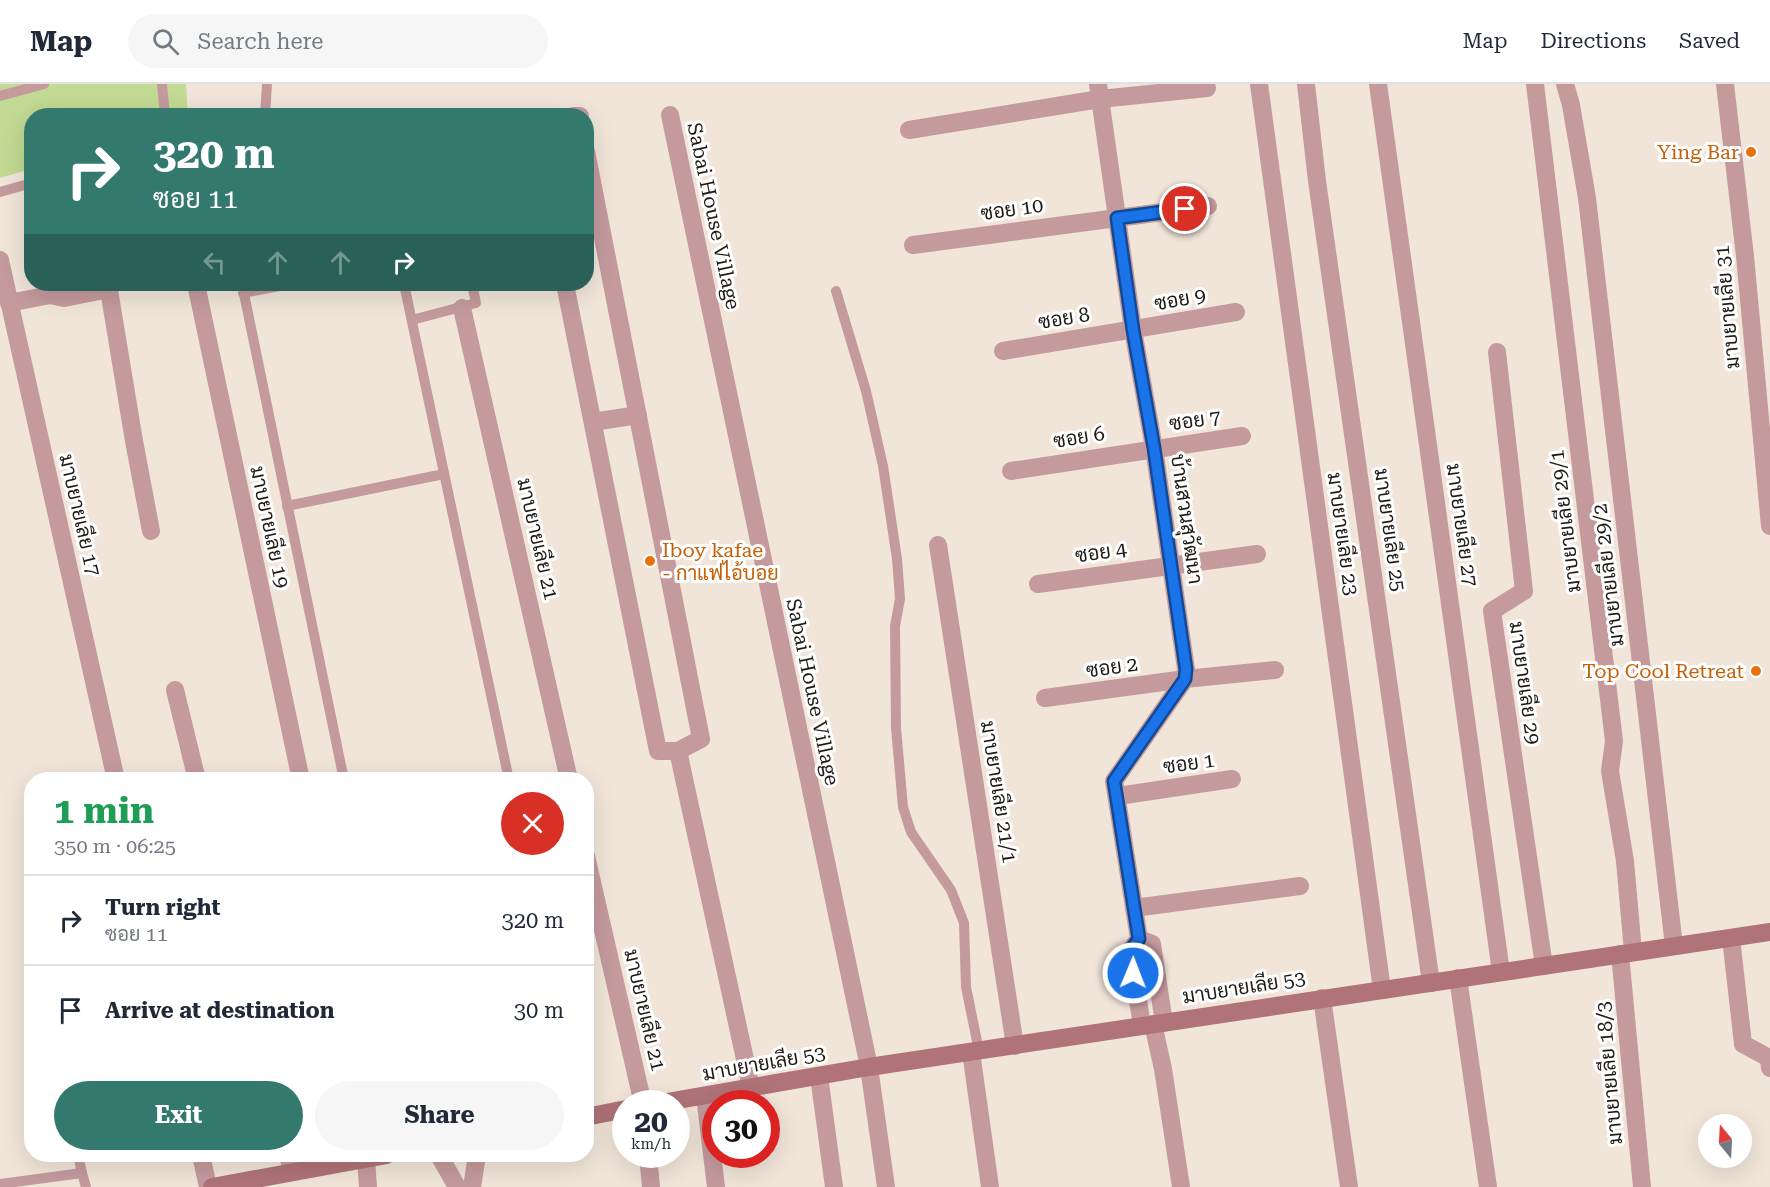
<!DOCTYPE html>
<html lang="en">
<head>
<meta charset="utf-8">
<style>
  body { margin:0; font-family:"Roboto Serif",Sarabun,serif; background:#f6f6f7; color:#1f2937; height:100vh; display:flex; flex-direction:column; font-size:22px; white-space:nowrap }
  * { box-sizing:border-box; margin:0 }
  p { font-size:20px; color:#747a83 }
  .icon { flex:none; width:33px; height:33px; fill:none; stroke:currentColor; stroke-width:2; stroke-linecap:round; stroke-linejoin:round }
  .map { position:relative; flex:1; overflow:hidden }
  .panel { position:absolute; left:24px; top:688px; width:570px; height:390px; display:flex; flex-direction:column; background:#fff; border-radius:24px; box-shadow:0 6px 24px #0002 }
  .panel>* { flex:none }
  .banner { position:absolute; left:24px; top:24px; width:570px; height:183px; border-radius:24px; box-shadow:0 6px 24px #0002; background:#34796e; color:#fff; overflow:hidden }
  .needle { width:39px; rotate:342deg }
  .fabs { position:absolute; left:1698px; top:1030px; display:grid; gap:12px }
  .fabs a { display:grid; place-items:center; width:54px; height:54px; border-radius:50%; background:#fff; box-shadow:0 6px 24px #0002; font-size:30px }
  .speed { position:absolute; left:612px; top:1006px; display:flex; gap:12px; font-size:30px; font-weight:700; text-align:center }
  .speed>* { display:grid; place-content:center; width:78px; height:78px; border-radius:50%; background:#fff; box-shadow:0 6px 24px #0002; line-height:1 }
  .speed small { font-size:15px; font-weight:400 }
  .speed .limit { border:9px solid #d22; background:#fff; color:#111 }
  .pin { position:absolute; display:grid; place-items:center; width:51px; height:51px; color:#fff; margin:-26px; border:3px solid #fff; border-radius:50%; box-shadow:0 2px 6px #0007 }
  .me { position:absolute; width:66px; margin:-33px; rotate:1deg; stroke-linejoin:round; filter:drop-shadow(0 0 4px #0008) }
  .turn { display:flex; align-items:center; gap:21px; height:126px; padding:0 30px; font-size:27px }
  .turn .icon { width:78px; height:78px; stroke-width:2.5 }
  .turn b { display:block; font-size:42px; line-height:51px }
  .lanes { display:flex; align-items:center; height:57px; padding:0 30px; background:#0003; justify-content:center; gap:30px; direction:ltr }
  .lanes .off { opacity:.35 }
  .round { display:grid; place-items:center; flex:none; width:63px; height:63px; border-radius:32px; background:#f6f6f7 }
  .head { display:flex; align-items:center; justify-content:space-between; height:102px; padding:0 30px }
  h1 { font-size:36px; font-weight:700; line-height:45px; color:#1e9e55 }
  .cta { display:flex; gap:12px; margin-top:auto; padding:12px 30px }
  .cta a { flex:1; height:69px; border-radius:36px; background:#34796e; color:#fff; font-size:24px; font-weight:700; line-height:69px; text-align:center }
  .cta a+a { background:#f6f6f7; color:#1f2937 }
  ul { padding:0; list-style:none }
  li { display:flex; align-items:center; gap:18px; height:90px; padding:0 30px; border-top:2px solid #e0e1e3 }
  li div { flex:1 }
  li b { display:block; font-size:22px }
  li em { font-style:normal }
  header { display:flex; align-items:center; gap:36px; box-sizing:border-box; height:84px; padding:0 30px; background:#fff; border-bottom:2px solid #e0e1e3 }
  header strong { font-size:28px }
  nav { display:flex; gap:33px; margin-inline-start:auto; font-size:21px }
  .search { width:420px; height:54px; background:#f6f6f7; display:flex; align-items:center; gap:15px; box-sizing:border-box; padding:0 21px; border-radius:33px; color:#747a83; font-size:22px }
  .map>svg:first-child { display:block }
</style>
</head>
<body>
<header>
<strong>Map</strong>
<div class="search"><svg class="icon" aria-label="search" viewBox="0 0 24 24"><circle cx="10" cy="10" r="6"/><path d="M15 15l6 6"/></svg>Search here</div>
<nav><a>Map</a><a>Directions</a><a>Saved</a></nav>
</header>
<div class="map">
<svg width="1770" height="1103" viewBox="0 0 1770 1103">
  <rect width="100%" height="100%" fill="#f1e5d9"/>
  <polygon fill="#c2da93" points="0,0 186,0 188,31 32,32 31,85 0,94"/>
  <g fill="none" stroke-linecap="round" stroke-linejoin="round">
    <g stroke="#c49a9d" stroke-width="10">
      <polyline points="162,0 165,32"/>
      <polyline points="0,12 44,0"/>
      <polyline points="265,32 267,0"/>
      <polyline points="0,108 32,99"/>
      <polyline points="242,200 344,696"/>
      <polyline points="404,200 509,696"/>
      <polyline points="836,207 866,307 883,382 897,475 900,515 895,542 896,644 903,723 911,748 951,806 964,839 966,903 979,967"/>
      <polyline points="243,209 290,200"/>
      <polyline points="412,236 476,219 472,200"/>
      <polyline points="287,422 444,390"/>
      <polyline points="78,1071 82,1089"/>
      <polyline points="0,1100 82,1089 86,1103"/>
    </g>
    <g stroke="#c49a9d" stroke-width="18">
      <polyline points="1098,0 1133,246 1154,364 1186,585 1185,595 1114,697 1139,855 1130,867 1142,941"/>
      <polyline points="1259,0 1382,906"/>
      <polyline points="1306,0 1317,97 1431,899"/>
      <polyline points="1378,0 1501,888"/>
      <polyline points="1535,0 1614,657 1610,687 1625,777 1633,868"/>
      <polyline points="1565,0 1571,21 1587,114 1674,862"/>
      <polyline points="1725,0 1745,172 1770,442"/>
      <polyline points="670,31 869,983 886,1103"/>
      <polyline points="573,32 580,32"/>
      <polyline points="909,46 1100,15 1207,4"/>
      <polyline points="913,161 1208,122"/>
      <polyline points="0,176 116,696"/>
      <polyline points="108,200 134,357 151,447"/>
      <polyline points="196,200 301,696"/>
      <polyline points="565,200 658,667 678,667 701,655 586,67"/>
      <polyline points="9,219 50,211 64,214 109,205"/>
      <polyline points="462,224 569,696"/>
      <polyline points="1003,267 1236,228"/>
      <polyline points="1497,268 1524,507 1492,527 1544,882"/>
      <polyline points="593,338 638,331"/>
      <polyline points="1011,387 1242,352"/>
      <polyline points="938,461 1015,962"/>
      <polyline points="1038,500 1257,470"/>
      <polyline points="175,606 197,696"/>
      <polyline points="1045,614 1185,595 1275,586"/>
      <polyline points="678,667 751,1003"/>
      <polyline points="1118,712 1232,695"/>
      <polyline points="586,772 643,1020"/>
      <polyline points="1134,824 1300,802"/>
      <polyline points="1731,854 1743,960 1769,974 1770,984"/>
      <polyline points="1139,855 1152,860 1164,939"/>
      <polyline points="1620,870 1642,1103"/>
      <polyline points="1458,894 1488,1103"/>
      <polyline points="1322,914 1349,1103"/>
      <polyline points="1153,940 1163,985 1181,1103"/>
      <polyline points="971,968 990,1103"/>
      <polyline points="819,992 834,1103"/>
      <polyline points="705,1012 716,1103"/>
      <polyline points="201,1071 208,1103"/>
      <polyline points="288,1071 292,1088"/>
      <polyline points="439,1071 457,1103"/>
      <polyline points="648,1071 651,1103"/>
      <polyline points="366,1074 368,1103"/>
      <polyline points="472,1103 477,1071"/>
    </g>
    <g stroke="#af7379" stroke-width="18">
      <polyline points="655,1020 869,983 1770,848"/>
      <polyline points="586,1033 626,1025"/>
      <polyline points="212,1103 387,1071"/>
    </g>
  </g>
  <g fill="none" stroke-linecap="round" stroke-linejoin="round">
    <g stroke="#114b97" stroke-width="15">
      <polyline id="route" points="1133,889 1130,867 1139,855 1114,697 1185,595 1186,585 1154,364 1133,246 1117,134 1185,125"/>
    </g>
    <use href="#route" stroke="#1a73e8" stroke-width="10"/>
  </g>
  <g fill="#e8710a" stroke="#fff" stroke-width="2">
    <circle cx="1751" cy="68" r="6"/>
    <circle cx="650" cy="477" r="6"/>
    <circle cx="1756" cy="587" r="6"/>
  </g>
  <g text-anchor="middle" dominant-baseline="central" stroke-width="6" stroke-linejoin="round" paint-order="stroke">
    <g font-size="20" fill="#c56008" stroke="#fff" text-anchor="end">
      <text x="1739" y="68">Ying Bar</text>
      <text x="662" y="466" text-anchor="start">Iboy kafae<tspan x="662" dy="23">- กาแฟไอ้บอย</tspan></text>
      <text x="1744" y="587">Top Cool Retreat</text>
    </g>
    <g font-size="20" fill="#1e1a15" stroke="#fff">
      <text transform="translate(1012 125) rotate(-8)">ซอย 10</text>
      <text transform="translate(714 132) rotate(78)">Sabai House Village</text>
      <text transform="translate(1180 215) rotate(-10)">ซอย 9</text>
      <text transform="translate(1727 223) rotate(-95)">มาบยายเลีย 31</text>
      <text transform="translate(1064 234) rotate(-9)">ซอย 8</text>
      <text transform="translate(1195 336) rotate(-8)">ซอย 7</text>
      <text transform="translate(1079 353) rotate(-9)">ซอย 6</text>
      <text transform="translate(80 431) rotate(77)">มาบยายเลีย 17</text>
      <text transform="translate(1187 435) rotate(82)">บ้านสวนสุวัฒนา</text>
      <text transform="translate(1565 437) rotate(-97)">มาบยายเลีย 29/1</text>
      <text transform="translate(1462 441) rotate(82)">มาบยายเลีย 27</text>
      <text transform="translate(270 443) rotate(78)">มาบยายเลีย 19</text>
      <text transform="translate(1390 446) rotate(82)">มาบยายเลีย 25</text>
      <text transform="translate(1343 450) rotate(82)">มาบยายเลีย 23</text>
      <text transform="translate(538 455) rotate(77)">มาบยายเลีย 21</text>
      <text transform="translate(1101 468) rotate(-8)">ซอย 4</text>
      <text transform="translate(1608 491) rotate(-97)">มาบยายเลีย 29/2</text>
      <text transform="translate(1112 583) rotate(-8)">ซอย 2</text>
      <text transform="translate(1525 599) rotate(82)">มาบยายเลีย 29</text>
      <text transform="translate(813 608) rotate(78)">Sabai House Village</text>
      <text transform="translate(1189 679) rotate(-8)">ซอย 1</text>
      <text transform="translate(999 708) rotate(81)">มาบยายเลีย 21/1</text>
      <text transform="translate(1244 903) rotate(-9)">มาบยายเลีย 53</text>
      <text transform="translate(645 926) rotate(77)">มาบยายเลีย 21</text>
      <text transform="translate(764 979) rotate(-10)">มาบยายเลีย 53</text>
      <text transform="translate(1609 989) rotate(-95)">มาบยายเลีย 18/3</text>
    </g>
  </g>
</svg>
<div class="fabs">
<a><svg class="needle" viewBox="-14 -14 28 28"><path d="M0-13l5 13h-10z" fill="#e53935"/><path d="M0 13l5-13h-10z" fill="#747a83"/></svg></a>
</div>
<div class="speed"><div>20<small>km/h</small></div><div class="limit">30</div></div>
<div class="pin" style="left:1185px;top:125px;background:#d93025"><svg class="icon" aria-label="arrive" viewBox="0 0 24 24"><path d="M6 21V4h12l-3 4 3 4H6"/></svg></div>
<svg class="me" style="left:1133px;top:889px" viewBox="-20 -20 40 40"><circle r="17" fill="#1a73e8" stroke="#fff" stroke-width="3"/><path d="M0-11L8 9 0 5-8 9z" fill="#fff"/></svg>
<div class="banner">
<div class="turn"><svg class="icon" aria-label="right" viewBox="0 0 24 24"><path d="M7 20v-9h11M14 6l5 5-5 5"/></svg><div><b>320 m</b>ซอย 11</div></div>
<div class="lanes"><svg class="icon off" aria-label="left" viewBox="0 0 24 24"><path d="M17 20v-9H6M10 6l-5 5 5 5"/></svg><svg class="icon off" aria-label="ahead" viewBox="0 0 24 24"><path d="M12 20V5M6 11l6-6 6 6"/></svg><svg class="icon off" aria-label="ahead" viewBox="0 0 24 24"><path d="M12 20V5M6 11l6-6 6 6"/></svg><svg class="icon" aria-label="right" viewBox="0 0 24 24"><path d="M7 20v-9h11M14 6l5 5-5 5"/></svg></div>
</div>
<section class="panel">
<div class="head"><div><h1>1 min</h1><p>350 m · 06:25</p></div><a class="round" style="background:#d93025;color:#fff"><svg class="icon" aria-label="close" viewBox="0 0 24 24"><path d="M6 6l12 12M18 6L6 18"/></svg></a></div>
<ul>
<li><svg class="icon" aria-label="right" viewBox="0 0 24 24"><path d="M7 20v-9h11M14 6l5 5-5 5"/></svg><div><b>Turn right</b><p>ซอย 11</p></div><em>320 m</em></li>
<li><svg class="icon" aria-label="arrive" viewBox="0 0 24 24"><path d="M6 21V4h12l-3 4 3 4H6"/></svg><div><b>Arrive at destination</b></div><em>30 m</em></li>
</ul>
<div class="cta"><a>Exit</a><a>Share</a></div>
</section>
</div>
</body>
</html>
